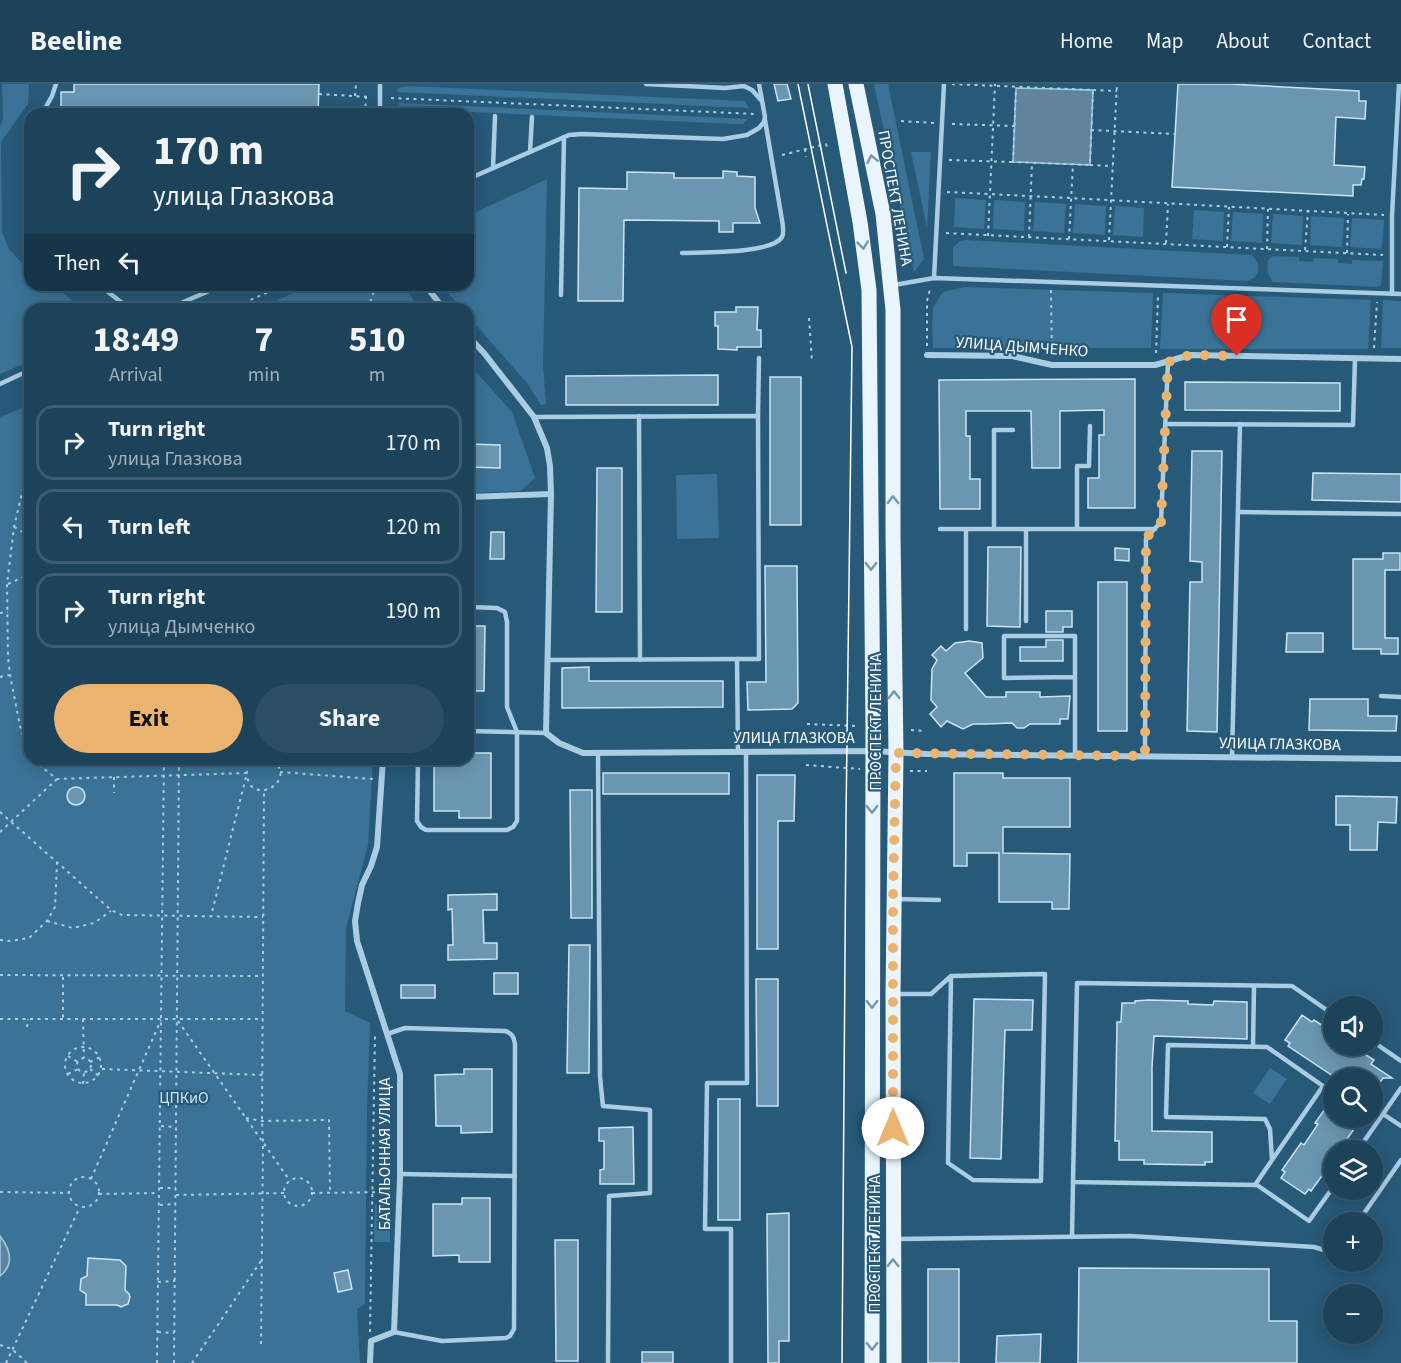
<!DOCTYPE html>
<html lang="en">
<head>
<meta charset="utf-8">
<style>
  body { margin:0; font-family:"Source Sans 3",sans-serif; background:#2a4e64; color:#f1f3f6; height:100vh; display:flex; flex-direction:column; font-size:22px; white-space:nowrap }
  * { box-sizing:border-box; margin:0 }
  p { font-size:20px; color:#a0b0bb }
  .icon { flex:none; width:33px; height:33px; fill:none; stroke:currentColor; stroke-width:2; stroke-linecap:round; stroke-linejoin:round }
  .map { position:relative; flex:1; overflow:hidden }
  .details { position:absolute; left:24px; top:219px; width:450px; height:462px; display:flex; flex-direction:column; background:#1d435b; border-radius:18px; box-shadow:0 3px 15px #0003,0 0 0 2px #3b5c71 }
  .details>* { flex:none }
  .banner { position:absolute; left:24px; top:24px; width:450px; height:183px; border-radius:18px; box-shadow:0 3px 15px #0003,0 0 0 2px #3b5c71; background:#1d435b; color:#f1f3f6; overflow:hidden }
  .fabs { position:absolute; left:1323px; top:912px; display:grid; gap:12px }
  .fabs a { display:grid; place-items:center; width:60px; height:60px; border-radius:50%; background:#1d435b; box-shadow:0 3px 15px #0003,0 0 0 2px #3b5c71; font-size:30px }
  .pin { position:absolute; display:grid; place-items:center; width:51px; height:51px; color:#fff; margin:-62px -26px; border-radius:50% 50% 50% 0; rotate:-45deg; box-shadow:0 0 6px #0007 }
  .pin .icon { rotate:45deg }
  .me { position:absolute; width:66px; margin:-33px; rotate:0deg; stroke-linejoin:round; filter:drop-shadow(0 0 4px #0008) }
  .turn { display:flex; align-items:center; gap:21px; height:126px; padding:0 30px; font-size:27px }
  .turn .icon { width:78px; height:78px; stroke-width:2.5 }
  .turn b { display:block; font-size:42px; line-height:51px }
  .then { display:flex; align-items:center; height:57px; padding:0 30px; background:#0003; gap:12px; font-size:22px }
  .eta { display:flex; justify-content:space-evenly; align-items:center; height:102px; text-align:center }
  .eta b { font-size:36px; font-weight:700; line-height:42px }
  .cta { display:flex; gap:12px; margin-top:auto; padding:12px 30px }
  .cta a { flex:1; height:69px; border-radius:36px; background:#ebb370; color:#111; font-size:24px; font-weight:700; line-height:69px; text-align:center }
  .cta a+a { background:#2a4e64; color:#f1f3f6 }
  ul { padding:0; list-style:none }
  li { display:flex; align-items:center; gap:18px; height:75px; margin:0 12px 9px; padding:0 18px; border:3px solid #3b5c71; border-radius:18px }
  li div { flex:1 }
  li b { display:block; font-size:22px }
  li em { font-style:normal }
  header { display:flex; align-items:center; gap:36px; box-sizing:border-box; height:84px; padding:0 30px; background:#1d435b; border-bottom:2px solid #3b5c71 }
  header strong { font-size:28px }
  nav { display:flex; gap:33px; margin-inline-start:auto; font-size:21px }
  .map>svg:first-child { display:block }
</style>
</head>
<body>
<header>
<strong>Beeline</strong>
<nav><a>Home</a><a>Map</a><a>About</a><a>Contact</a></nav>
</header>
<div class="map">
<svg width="1401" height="1279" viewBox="0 0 1401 1279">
  <rect width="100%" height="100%" fill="#275979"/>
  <g fill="#3a7397">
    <polygon points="2,0 29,0 28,20 1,58 2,148 9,165 20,177 30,183 30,201 53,201 83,225 30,225 30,277 0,290 0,42 3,35"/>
    <polygon points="874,0 888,0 924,175 914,188"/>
    <polygon points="408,2 745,17 749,24 397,8 398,4"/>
    <polygon points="398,19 748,35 743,40 735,40 406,25 401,23"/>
    <polygon points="911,68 931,68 927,144"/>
    <polygon points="547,95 543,281 546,320 541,321 527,299 468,232 468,225 462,225 441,201 468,201 468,132"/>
    <polygon points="955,114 986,116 984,145 954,143"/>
    <polygon points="994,116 1025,118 1024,147 993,145"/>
    <polygon points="1035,118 1066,120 1064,149 1033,147"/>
    <polygon points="1075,120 1106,122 1105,151 1073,149"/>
    <polygon points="1115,122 1144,124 1143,153 1113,151"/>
    <polygon points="1194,126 1224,128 1223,157 1192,155"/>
    <polygon points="1233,128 1263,130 1262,159 1231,157"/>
    <polygon points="1273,130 1303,132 1302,161 1271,159"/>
    <polygon points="1311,132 1344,134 1342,163 1310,161"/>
    <polygon points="1352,134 1384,136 1382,165 1350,163"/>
    <path d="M966,156L1252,171C1261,180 1262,192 1248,197L953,182V163L960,157Z"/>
    <path d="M1273,172L1299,173V177L1313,178L1314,174L1338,175V179L1352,180V176L1383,177L1381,201L1377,203L1273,198C1267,190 1267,185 1268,176Z"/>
    <polygon points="313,201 404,201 419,225 256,225"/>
    <polygon points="964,203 1153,209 1151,264 933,264 932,243 933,223 943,208"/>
    <polygon points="1163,209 1371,216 1368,265 1160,265"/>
    <polygon points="1383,216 1401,217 1401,264 1381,264"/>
    <polygon points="468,279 512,328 535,394 521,407 468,409"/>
    <polygon points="30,321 30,675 373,675 368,761 346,844 345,927 370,939 367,1025 365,1220 357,1225 360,1279 0,1279 0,333"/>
    <polygon points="717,390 719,454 677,455 676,391"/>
    <polygon points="1270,984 1287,995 1270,1020 1253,1009"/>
    <polygon points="375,1121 390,1121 390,1158 374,1158"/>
  </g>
  <g fill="#61849c" stroke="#9ecae4" stroke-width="1.5">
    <polygon points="1016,4 1093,6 1090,81 1013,78"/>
    <path d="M0,1152C10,1165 15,1180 0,1192Z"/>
  </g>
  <g fill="#6b96b1" stroke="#cce4f3" stroke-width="1.5">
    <polygon points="74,0 319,0 318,30 61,30 61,8 74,8"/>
    <polygon points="774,0 787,0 791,15 778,17"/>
    <polygon points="1178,0 1230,0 1359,7 1359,17 1366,17 1365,35 1336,33 1334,81 1365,83 1364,95 1362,95 1361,101 1353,101 1353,112 1172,103"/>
    <polygon points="723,87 737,88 737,92 755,93 755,124 760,139 733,139 733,148 719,148 719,137 624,136 623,217 578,217 579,104 627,105 627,88 674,89 674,94 723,94"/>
    <polygon points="736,223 758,223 757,246 761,246 761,263 737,263 737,266 718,265 718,242 715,242 715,228 736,228"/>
    <polygon points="718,291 718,321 566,321 566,292"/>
    <rect x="770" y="293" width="31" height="148"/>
    <polygon points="1135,295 1135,424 1088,424 1088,394 1099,394 1099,351 1104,351 1104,326 1060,327 1060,384 1032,384 1031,327 966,327 966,352 970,352 970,395 980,395 980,425 940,425 939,296"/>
    <polygon points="1185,298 1340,299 1340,327 1185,326"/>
    <polygon points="468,360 500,361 500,384 468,383"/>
    <polygon points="1192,367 1222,367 1217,648 1187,647 1190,498 1202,498 1202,478 1190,477"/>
    <polygon points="597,384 622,384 622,528 596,528"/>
    <polygon points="1313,389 1401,390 1401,418 1312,416"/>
    <polygon points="491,448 504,448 504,475 490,475"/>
    <polygon points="988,463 1021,463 1020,543 987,542"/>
    <polygon points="1115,464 1129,465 1129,477 1115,476"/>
    <polygon points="1383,469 1400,469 1400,486 1385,486 1385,554 1398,554 1398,570 1381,570 1381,565 1353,565 1353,475 1383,475"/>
    <polygon points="765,482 797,482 798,619 792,625 748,626 747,598 766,598"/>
    <rect x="1098" y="498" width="29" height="149"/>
    <polygon points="1046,527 1072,527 1072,543 1063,543 1063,548 1046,548"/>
    <polygon points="468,542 485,542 484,607 468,607"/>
    <polygon points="1287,549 1323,549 1323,568 1286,568"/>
    <polygon points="1046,556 1063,556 1063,577 1020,577 1020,563 1046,563"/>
    <polygon points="969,557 982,559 983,574 965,589 986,613 1006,613 1006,608 1040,608 1040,613 1070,612 1068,635 1060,635 1060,640 1030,640 1024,644 1017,644 1012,639 986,640 973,640 963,645 947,637 941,643 930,630 937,623 931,616 932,585 937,576 932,571 941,562 946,567 955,559"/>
    <polygon points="589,583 589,597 723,597 723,623 562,624 562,584"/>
    <polygon points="1310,615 1368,615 1368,632 1397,632 1396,647 1309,646"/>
    <polygon points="468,669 491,669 491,734 459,734 459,727 434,727 434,675 468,675"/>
    <rect x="603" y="689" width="126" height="21"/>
    <polygon points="954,689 1003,689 1003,694 1070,694 1070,743 1003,743 1003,769 1070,770 1069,825 1052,825 1052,818 999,818 999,769 967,769 967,782 954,782"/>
    <polygon points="757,691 795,691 794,737 778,737 778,865 757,865"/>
    <circle cx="76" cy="712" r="9"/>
    <polygon points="570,706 592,706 592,834 571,834"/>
    <polygon points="1336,712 1397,713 1396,739 1378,738 1377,766 1350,766 1350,741 1336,741"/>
    <polygon points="497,810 497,826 483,826 484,859 497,859 497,875 448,876 448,861 453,861 452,825 448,826 448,811"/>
    <polygon points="569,861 590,861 589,989 567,989"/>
    <rect x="494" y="889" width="24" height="21"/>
    <polygon points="756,895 778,895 778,1022 757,1022"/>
    <rect x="401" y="901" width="34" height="13"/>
    <polygon points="974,915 1033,916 1032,946 1005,946 1001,1075 970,1074"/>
    <polygon points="1148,916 1188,917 1188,920 1213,921 1214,917 1247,918 1247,955 1154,952 1152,983 1152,1047 1212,1048 1212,1078 1205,1078 1205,1081 1144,1080 1144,1076 1119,1076 1119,1057 1115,1057 1117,938 1121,938 1122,919 1135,919 1135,917"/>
    <polygon points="1302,931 1312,938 1314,936 1334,949 1334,962 1352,962 1374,976 1371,980 1392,994 1383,994 1372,1010 1372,994 1336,994 1288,962 1290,959 1285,956"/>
    <polygon points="464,985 492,985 492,1048 461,1049 461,1042 436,1042 435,991 464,990"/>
    <polygon points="1334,1012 1334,1034 1362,1034 1339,1066 1334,1066 1334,1075 1311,1107 1309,1105 1305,1110 1281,1094 1285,1088 1282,1086 1301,1059 1304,1061 1318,1040 1315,1039"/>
    <rect x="718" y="1015" width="22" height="121"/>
    <polygon points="633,1043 634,1100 600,1100 600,1086 604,1085 604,1057 599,1057 599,1044"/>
    <polygon points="462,1114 490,1114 490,1178 459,1178 459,1171 433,1172 433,1120 462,1120"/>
    <polygon points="789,1129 789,1257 779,1257 779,1279 768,1279 767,1130"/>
    <polygon points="555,1156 578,1156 578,1277 556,1277"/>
    <polygon points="88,1174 120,1176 126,1182 125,1206 129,1210 130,1213 128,1220 121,1223 117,1221 86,1221 86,1210 80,1206 81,1195 87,1192"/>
    <polygon points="1079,1184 1269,1185 1269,1237 1297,1237 1297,1279 1078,1279"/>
    <rect x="928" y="1185" width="31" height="94"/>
    <polygon points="348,1186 352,1205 338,1208 334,1189"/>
    <polygon points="1041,1250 1040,1279 996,1279 997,1252"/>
    <rect x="642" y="1268" width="31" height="11"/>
  </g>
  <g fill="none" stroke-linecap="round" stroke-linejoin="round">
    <g stroke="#aacde3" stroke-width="2" stroke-dasharray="3 4.5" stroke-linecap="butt">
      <polyline points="952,0 1093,6 1090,81 1013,78 1016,4"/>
      <polyline points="1093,6 1117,7"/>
      <polyline points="319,10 370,13"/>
      <polyline points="355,12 356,0"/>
      <polyline points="391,14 756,30"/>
      <polyline points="365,30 366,12"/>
      <polyline points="901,37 934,39"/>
      <polyline points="952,40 1015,42"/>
      <polyline points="1091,46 1175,50"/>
      <polyline points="805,65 806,73"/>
      <polyline points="782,71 826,60 828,66"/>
      <polyline points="949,76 1012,78"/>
      <polyline points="1090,81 1113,82"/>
      <polyline points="947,108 1070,114 1384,131"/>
      <polyline points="946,149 1383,171"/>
      <polyline points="988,152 995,0"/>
      <polyline points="1029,153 1032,79"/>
      <polyline points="1069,155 1073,80"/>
      <polyline points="1109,156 1117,0"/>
      <polyline points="1166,159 1168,120"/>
      <polyline points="1227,163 1229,123"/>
      <polyline points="1267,165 1268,125"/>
      <polyline points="1305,166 1308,127"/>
      <polyline points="1347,169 1348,130"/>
      <polyline points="1051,206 1052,272"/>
      <polyline points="230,225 284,201"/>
      <polyline points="368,225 376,201"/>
      <polyline points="809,234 812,277"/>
      <polyline points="927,262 927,217 930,205"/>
      <polyline points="1374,264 1377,218"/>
      <polyline points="1156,269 1158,212"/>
      <polyline points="30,375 14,443 7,500 8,573 10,591 20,642 28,667 30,669"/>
      <polyline points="14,443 30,452"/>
      <polyline points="8,500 30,490"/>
      <polyline points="0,529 8,528"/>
      <polyline points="0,593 9,591"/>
      <polyline points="807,640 857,642"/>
      <polyline points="911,646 926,647"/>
      <polyline points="34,675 39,681 57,695 247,689 211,832"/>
      <path d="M255,675C249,679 246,684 247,691C250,723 300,698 272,675"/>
      <polyline points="806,681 860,685"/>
      <polyline points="910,687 927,687"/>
      <polyline points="280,688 373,695"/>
      <polyline points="114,693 114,709"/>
      <polyline points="0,728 111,826 122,831 263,833"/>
      <polyline points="0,748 57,695"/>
      <polyline points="47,837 73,844 94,839 111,827"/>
      <polyline points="0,856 10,857 29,854 47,837 55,823 57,779"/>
      <polyline points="0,891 263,892"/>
      <polyline points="63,893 63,935"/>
      <polyline points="0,935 263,935"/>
      <polyline points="83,935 84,974"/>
      <polyline points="178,937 290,1097"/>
      <polyline points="27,943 28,935"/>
      <circle cx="83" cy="981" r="18"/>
      <polyline points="68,972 78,978"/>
      <circle cx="84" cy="981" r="7"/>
      <polyline points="90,978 100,973"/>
      <polyline points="90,985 99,992"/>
      <polyline points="102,985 263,991"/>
      <polyline points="68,990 78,985"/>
      <polyline points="83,1000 84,988"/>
      <polyline points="246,1034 262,1037 329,1036 330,1108"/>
      <polyline points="161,1042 176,1043"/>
      <circle cx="84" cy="1108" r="15"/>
      <circle cx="298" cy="1108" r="14"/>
      <polyline points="91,1095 161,936"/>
      <polyline points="160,1104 176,1104"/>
      <polyline points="0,1108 69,1109"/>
      <polyline points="312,1109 390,1108"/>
      <polyline points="99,1110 159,1109"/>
      <polyline points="176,1111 284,1109"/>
      <polyline points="160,1121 175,1120"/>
      <polyline points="158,1198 175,1197"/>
      <polyline points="158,1248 174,1249"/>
      <polyline points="370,1248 375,950"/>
      <polyline points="261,1260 263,1059 262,1037 264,706"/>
      <polyline points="0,1261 12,1265 27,1279"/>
      <polyline points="6,1279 80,1123"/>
      <polyline points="157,1279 164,675"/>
      <polyline points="174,1279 179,675"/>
      <polyline points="192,1279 261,1177"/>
    </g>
    <g stroke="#aacde3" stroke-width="4.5">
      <polyline points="380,0 380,30"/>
      <polyline points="646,0 725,4 744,2 752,6 761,16"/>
      <polyline points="42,30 52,12 56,0"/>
      <polyline points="418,30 418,29"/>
      <polyline points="530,68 532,33"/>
      <polyline points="27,71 25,66 30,51"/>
      <polyline points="493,84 495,32"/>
      <polyline points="468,95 569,51 582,50 723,55 747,51 759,44 764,38 765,33 759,0"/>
      <polyline points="26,122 27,141 30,145"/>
      <path d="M682,169C701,168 772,170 782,153C785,147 782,137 781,130L765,36"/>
      <polyline points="934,194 944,0"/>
      <polyline points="99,201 130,225"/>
      <polyline points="894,201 934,194 1401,210"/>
      <polyline points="1392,210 1392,132 1399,0"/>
      <polyline points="561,211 564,53"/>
      <polyline points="167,225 223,201"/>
      <polyline points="0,300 30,286"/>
      <polyline points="639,332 640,576"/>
      <polyline points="758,332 759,274"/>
      <polyline points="534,333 758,332 759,575 737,575 738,668"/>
      <polyline points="1165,340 1353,341 1355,274"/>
      <polyline points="1239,428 1401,430"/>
      <polyline points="940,445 1155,445"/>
      <polyline points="994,445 994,346 1013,346"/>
      <polyline points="1026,445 1026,537"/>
      <polyline points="1077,445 1077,382 1089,382 1090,342"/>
      <polyline points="966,545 966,445"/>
      <polyline points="548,576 737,575"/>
      <polyline points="1075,593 1004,594 1004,552 1075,552 1075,671"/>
      <polyline points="1381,612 1401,613"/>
      <polyline points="468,647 546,649"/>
      <polyline points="598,669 600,993 603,1022 650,1026 650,1109 609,1112 608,1279"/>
      <polyline points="1145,672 1146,454 1161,438 1168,278"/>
      <polyline points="1232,673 1240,340"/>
      <polyline points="418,675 417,737 421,743 426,746 507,746 513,743 517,737 517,648 507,623 507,538 505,528 497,524 468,523"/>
      <polyline points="896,815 939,816"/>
      <polyline points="895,910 931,910 951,892 1045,890 1041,1097 973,1096 948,1079 951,892"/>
      <polyline points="1334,931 1292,902 1077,899 1073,1098 1257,1101 1309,1137 1334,1102"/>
      <path d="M387,950L405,944L505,947C512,949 514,953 515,960L514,1245L510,1252L506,1254L442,1257L394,1248"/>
      <polyline points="1372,957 1401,977"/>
      <polyline points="1253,963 1254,902"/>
      <polyline points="1383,1030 1401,1004"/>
      <polyline points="1358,1066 1383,1030 1401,1042"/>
      <polyline points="400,1090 515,1092"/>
      <polyline points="1255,1101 1272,1076 1323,1002 1267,963 1168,961 1166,1033 1265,1035 1270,1045 1272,1076"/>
      <polyline points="1358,1138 1401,1076"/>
      <polyline points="1072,1153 1073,1098"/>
      <polyline points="896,1155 1130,1152 1314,1163 1334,1169"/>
      <polyline points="731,1279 731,1145 705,1145 707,999 747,999 746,668"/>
    </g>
    <g stroke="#aacde3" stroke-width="6">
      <polyline points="425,201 444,225"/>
      <polyline points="468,252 484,269 534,333 547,364 550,382 551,410 546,649 559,659 583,669 872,667 927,670 1401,675"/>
      <polyline points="927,271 1012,272 1052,281 1155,281 1190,271 1401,275"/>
      <polyline points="468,413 551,410"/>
      <polyline points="370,1279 371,1257 394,1248 400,1094 400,990 357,857 355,837 358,819 362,801 371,782 377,763 383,675"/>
    </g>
    <g stroke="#e9f4fc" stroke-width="15">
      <polyline points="835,0 860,138 869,206 873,645 872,1279"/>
      <polyline points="856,0 883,130 893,226 893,450 896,669 893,910 894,1279"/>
    </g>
    <g stroke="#fff" stroke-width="1.5">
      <polyline points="798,0 852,263 846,734 842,1279"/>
      <polyline points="808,0 846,189"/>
    </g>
  </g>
  <defs><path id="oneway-chevron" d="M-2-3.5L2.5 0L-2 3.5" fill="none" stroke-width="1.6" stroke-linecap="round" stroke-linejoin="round" transform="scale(1.5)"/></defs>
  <g stroke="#7597ad">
    <use href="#oneway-chevron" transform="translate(872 75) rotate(-102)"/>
    <use href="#oneway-chevron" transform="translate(863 161) rotate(83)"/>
    <use href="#oneway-chevron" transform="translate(893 416) rotate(-90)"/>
    <use href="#oneway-chevron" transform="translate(871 482) rotate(90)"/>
    <use href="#oneway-chevron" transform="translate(894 611) rotate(-91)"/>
    <use href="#oneway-chevron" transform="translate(872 725) rotate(90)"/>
    <use href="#oneway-chevron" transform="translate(872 920) rotate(90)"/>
    <use href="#oneway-chevron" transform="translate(893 1179) rotate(-90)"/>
    <use href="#oneway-chevron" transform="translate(872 1262) rotate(90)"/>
  </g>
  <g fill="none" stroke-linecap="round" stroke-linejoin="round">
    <polyline stroke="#ebb370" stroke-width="10" stroke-dasharray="0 18" points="893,1044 893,815 896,669 1145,672 1146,454 1161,438 1168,278 1190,271 1237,272"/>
  </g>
  <g text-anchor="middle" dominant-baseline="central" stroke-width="4.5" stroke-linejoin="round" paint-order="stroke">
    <g font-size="16" fill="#fff" stroke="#275979">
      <text transform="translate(895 114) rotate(80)">ПРОСПЕКТ ЛЕНИНА</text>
      <text transform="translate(1022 263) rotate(4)">УЛИЦА ДЫМЧЕНКО</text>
      <text transform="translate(876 638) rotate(-90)">ПРОСПЕКТ ЛЕНИНА</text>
      <text x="794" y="654">УЛИЦА ГЛАЗКОВА</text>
      <text transform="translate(1280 660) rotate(1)">УЛИЦА ГЛАЗКОВА</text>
      <text transform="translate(385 1070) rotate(-90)">БАТАЛЬОННАЯ УЛИЦА</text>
      <text transform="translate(875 1160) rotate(-90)">ПРОСПЕКТ ЛЕНИНА</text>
    </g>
    <g font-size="16" fill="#cce4f3" stroke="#275979">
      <text x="184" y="1014">ЦПКиО</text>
    </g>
  </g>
</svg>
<div class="fabs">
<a><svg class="icon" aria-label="sound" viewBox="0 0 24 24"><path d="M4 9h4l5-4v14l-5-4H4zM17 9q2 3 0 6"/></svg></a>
<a><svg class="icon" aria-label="search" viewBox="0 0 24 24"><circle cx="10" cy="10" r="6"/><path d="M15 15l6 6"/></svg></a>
<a><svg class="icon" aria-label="layers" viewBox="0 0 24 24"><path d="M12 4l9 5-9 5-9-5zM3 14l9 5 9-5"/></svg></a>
<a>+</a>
<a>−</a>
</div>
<div class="pin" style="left:1237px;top:272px;background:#d93025"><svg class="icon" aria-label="arrive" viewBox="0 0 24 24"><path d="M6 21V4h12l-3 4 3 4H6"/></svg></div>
<svg class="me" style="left:893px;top:1044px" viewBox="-20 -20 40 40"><circle r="19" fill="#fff"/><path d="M0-13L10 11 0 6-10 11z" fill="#ebb370"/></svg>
<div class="banner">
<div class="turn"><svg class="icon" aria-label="right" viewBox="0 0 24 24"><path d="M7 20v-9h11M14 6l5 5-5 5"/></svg><div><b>170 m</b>улица Глазкова</div></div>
<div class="then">Then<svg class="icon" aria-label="left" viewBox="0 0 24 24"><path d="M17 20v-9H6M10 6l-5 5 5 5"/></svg></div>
</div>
<section class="details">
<div class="eta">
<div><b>18:49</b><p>Arrival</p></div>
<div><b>7</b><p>min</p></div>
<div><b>510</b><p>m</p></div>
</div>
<ul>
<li><svg class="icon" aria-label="right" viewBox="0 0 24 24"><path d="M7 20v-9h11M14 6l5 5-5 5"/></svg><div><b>Turn right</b><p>улица Глазкова</p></div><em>170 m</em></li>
<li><svg class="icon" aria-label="left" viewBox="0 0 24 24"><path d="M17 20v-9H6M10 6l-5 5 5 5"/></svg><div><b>Turn left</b></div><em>120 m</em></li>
<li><svg class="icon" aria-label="right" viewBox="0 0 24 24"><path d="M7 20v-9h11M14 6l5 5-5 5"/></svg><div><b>Turn right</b><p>улица Дымченко</p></div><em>190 m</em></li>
</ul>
<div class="cta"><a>Exit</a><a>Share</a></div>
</section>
</div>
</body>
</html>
